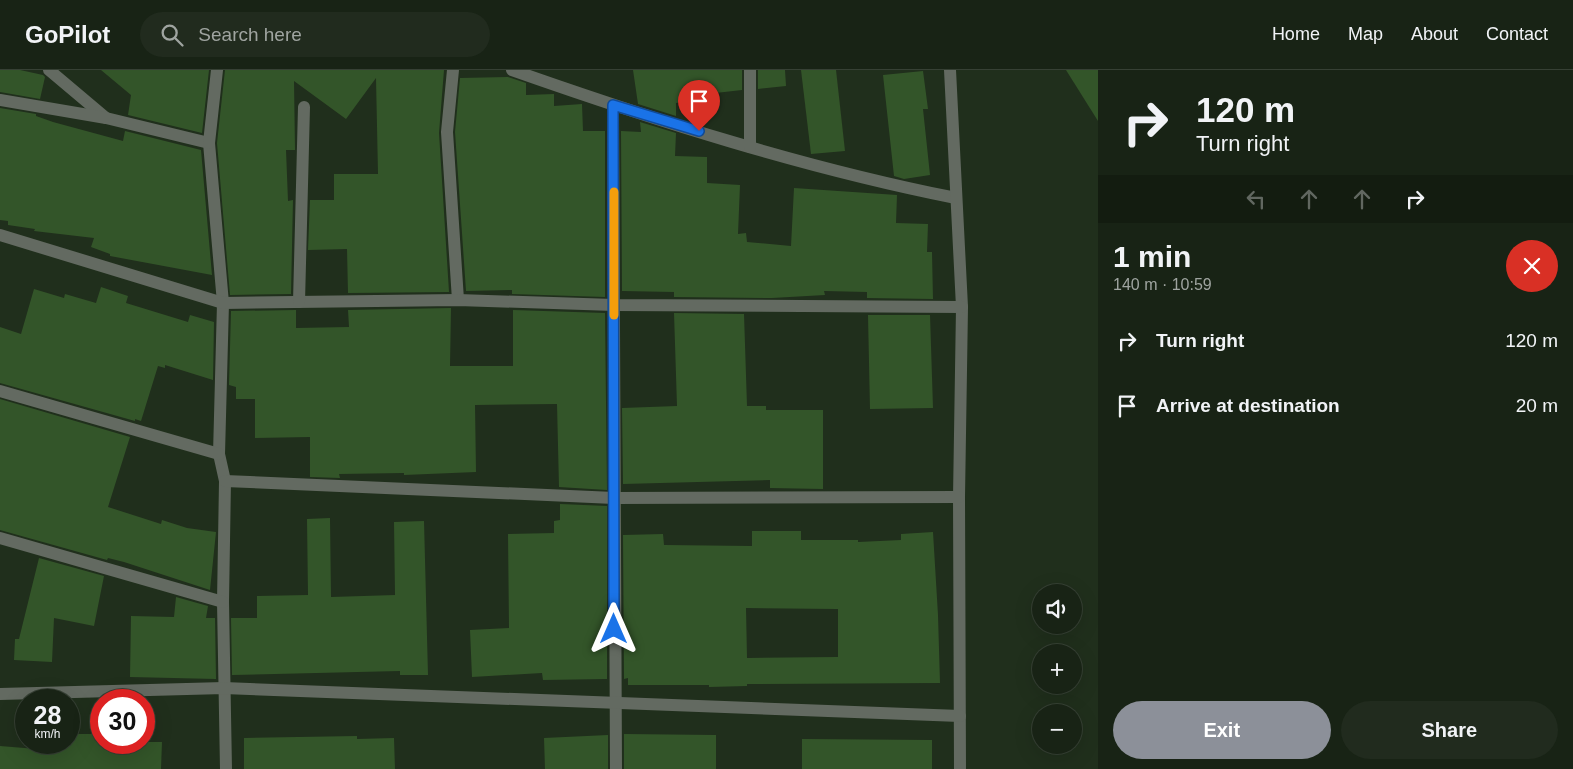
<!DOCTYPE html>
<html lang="en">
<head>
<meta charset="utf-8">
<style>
  body { margin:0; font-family:Arial,sans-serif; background:#212b1e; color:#f1f3f6; height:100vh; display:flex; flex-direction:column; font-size:19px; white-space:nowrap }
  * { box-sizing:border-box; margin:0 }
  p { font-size:16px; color:#9fa4a0 }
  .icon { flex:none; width:28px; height:28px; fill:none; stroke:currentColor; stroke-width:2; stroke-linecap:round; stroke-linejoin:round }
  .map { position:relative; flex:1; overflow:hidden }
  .drawer { display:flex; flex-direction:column; background:#182315; width:475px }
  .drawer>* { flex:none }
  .banner { background:#182315; color:#f1f3f6; overflow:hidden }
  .tools { position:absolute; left:1032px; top:514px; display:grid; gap:10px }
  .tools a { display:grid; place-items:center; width:50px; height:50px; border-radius:50%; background:#182315; box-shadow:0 5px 20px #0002,0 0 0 1px #364034; font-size:25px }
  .speed { position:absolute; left:15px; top:619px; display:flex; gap:10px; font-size:25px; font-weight:700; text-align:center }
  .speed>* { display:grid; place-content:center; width:65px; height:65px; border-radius:50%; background:#182315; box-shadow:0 5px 20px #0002,0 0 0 1px #364034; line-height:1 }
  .speed small { font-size:12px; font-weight:400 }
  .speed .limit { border:8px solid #d22; background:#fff; color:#111 }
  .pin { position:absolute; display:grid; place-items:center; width:42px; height:42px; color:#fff; margin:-51px -21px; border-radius:50% 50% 50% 0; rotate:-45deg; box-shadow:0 0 5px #0007 }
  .pin .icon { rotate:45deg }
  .me { position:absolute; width:55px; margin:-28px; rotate:0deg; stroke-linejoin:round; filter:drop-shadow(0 0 4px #0008) }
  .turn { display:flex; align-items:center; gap:18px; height:105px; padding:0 15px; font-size:22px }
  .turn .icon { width:65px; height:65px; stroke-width:2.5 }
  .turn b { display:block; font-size:35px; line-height:42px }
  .lanes { display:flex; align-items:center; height:48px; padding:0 15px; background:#0003; justify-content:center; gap:25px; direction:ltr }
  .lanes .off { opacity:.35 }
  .round { display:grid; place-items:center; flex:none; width:52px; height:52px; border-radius:26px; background:#212b1e }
  .overview { display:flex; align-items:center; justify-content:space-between; height:85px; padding:0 15px }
  h1 { font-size:30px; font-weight:600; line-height:38px }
  .action { display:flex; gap:10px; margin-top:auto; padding:10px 15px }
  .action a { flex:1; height:58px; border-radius:30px; background:#8c9099; color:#fff; font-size:20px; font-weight:600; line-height:58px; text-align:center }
  .action a+a { background:#212b1e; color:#f1f3f6 }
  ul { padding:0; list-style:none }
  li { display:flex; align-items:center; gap:15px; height:65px; padding:0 15px }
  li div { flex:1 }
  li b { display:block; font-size:19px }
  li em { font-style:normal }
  header { display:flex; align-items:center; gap:30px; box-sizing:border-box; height:70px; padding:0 25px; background:#182315; border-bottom:1px solid #364034 }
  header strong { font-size:24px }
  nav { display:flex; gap:28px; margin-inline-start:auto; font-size:18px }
  .search { width:350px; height:45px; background:#212b1e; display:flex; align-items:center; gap:12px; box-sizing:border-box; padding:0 18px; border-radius:28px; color:#9fa4a0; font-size:19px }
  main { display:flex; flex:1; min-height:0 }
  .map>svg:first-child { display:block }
</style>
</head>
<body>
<header>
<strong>GoPilot</strong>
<div class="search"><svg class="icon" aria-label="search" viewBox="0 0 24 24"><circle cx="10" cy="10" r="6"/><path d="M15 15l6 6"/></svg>Search here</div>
<nav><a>Home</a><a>Map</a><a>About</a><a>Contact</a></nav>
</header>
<main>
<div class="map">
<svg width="1098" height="699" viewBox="0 0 1098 699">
  <rect width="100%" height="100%" fill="#202f1c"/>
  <g fill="#335529" fill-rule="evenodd">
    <polygon points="0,0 20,0 43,5 45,7 40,29 0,22"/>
    <polygon points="101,0 209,0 202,63 128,45 131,25"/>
    <polygon points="225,0 444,0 439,63 449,222 348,223 347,179 308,180 310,130 334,130 334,104 378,104 376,8 346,49 294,11 295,80 286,80 288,131 293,130 291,224 230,225 217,73"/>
    <polygon points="633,0 742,0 742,20 689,26 690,31 676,33 676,46 638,34"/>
    <polygon points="758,0 785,0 786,16 758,19"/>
    <polygon points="801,0 836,0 845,81 811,84"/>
    <polygon points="1066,0 1098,0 1098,51"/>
    <polygon points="923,1 928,39 923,39 930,105 904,109 894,106 883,5"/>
    <polygon points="508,7 526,13 526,25 554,24 554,36 582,34 583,61 605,61 605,227 512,224 512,220 466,221 455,62 460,8"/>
    <polygon points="0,38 36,44 36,46 53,52 123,71 125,61 201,80 212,205 110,186 110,184 91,177 94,168 34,161 35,159 8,155 8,151 0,150"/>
    <polygon points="640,52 676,63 675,86 707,87 707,113 740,115 738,164 746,163 747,172 791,176 794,118 897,125 896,153 928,154 927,182 932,182 933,229 867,228 867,222 824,221 825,225 772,228 674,227 674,222 622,221 621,61 641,62"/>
    <polygon points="101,217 128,226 126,233 188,252 190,245 214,252 213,310 165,295 165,298 158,296 141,351 135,349 135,351 0,313 0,257 21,264 34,219 64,228 65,224 96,233"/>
    <polygon points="451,238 450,296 513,296 513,240 605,243 607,420 559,417 557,334 475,335 476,402 404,405 404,403 339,404 340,408 310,407 310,367 255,368 255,329 236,329 236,317 229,315 231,241 296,240 296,258 349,257 348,240"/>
    <polygon points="674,243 744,244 747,336 766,336 766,340 823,340 823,419 770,418 770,410 623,414 622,338 677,336"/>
    <polygon points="868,245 930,245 933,338 870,339"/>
    <polygon points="0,329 130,367 108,437 161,454 162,450 187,458 216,462 210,520 124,492 108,488 107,490 0,460"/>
    <polygon points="560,434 607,436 607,609 543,610 542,603 472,607 470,560 509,558 508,464 554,463 554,451 560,450"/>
    <polygon points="330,448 331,527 395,525 394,452 424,451 428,605 400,605 400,601 232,605 231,548 257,548 257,526 308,525 307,449"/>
    <path d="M752,461H801V470H858V472L901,470V464L933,462L938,545L940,613L747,614V616L709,617V615H628V608L624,609L623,465L663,464L664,475L752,476ZM746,538L838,539V587L747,588Z"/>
    <polygon points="39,488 104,506 94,556 54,548 52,592 14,590 15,569 19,569"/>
    <polygon points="176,527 208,536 206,548 215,548 216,609 130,607 131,546 174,547"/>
    <polygon points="69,664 99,664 99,672 162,672 161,699 0,699 0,676 49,680 49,672 69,672"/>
    <polygon points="624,664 716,665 716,699 624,699"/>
    <polygon points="608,665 608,699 545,699 544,668"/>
    <polygon points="357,666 357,669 394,668 395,699 244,699 244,668"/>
    <polygon points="802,669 932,670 932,699 802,699"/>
  </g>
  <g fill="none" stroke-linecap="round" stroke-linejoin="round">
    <g stroke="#636a61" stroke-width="12">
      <polyline points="49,0 106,48"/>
      <polyline points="453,0 447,62 458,230"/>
      <path d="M512,0C657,51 805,98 956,128"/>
      <polyline points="750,0 750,77"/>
      <polyline points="950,0 962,237 959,427 960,699"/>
      <polyline points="0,30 106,48 209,73 223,233 219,384 225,411 223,532 226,699"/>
      <polyline points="613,35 616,699"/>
      <polyline points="209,73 217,0"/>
      <polyline points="0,165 223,233 458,230 614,235 962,237"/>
      <polyline points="299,232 304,37"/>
      <polyline points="0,321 219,384"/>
      <polyline points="225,411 614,428 959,427"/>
      <polyline points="0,468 223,532"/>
      <polyline points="0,624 224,618 960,646"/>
    </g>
  </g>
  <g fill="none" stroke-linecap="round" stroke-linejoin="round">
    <g stroke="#114b97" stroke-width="12">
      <polyline id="route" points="614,559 613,35 699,61"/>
    </g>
    <use href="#route" stroke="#1a73e8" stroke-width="9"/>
    <polyline stroke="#f59e0b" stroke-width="9" points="614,122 614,245"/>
  </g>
</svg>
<div class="tools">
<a><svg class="icon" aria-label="sound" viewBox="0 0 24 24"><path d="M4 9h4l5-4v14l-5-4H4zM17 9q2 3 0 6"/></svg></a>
<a>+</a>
<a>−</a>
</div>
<div class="speed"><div>28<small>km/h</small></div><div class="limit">30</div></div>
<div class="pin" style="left:699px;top:61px;background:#d93025"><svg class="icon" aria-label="arrive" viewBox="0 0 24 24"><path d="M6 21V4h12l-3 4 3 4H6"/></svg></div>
<svg class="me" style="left:614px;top:559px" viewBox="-20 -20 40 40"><path d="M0-17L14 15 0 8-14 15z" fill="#1a73e8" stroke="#fff" stroke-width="4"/></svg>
</div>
<section class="drawer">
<div class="banner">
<div class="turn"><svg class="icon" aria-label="right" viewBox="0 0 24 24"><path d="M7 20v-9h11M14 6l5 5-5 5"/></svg><div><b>120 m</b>Turn right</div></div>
<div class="lanes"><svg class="icon off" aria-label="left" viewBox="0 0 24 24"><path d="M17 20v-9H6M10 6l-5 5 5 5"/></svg><svg class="icon off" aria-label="ahead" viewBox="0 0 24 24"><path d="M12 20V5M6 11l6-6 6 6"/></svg><svg class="icon off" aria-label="ahead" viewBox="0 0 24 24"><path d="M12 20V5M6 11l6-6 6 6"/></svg><svg class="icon" aria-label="right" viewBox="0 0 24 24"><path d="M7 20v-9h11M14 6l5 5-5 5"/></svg></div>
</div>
<div class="overview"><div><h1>1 min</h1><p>140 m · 10:59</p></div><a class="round" style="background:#d93025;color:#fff"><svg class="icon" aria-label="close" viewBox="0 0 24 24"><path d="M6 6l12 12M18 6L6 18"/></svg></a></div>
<ul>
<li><svg class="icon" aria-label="right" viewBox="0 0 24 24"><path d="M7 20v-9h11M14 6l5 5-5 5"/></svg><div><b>Turn right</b></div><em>120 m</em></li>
<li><svg class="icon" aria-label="arrive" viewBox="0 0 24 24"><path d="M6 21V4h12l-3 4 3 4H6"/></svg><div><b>Arrive at destination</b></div><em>20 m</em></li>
</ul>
<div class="action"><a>Exit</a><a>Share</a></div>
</section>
</main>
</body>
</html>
